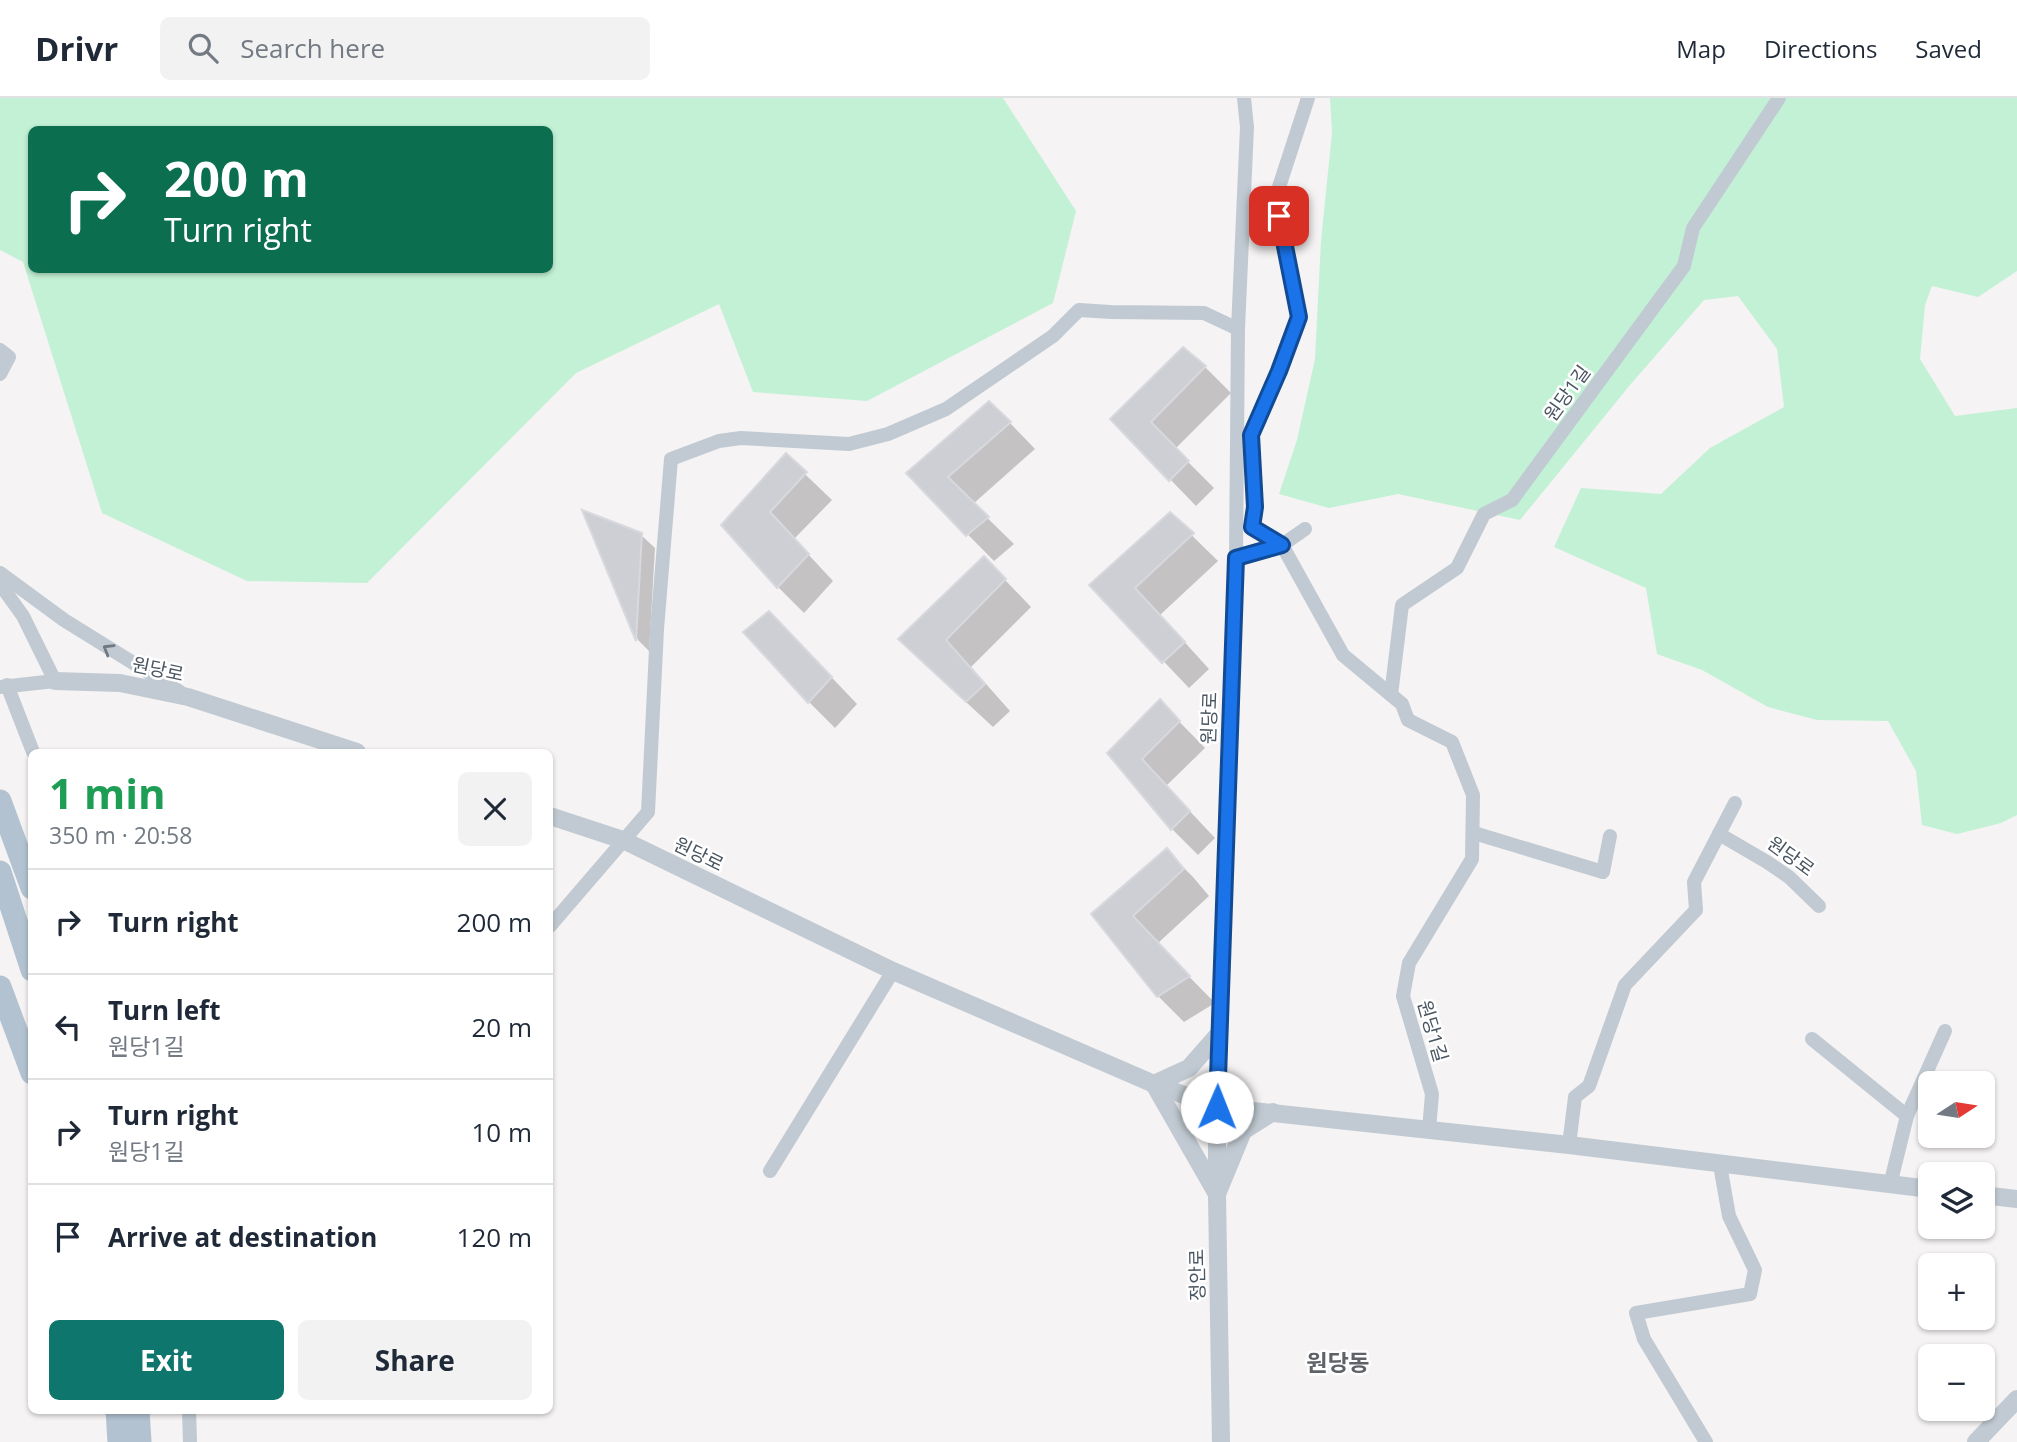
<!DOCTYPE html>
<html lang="en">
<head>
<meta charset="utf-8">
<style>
  body { margin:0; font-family:"Open Sans","Noto Sans KR",sans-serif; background:#f2f2f3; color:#1f2937; height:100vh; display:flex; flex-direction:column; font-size:26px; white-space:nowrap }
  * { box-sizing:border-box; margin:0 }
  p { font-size:23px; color:#747a83 }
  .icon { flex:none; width:38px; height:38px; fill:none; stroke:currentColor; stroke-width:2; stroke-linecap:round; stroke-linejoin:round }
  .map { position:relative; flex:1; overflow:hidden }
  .details { position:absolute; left:28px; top:651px; width:525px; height:665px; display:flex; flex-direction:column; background:#fff; border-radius:10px; box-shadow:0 2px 5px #0004 }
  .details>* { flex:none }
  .top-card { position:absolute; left:28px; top:28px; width:525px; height:147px; border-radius:10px; box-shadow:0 2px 5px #0004; background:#0b6e4f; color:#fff; overflow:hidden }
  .needle { width:46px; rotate:78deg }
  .controls { position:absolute; left:1918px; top:973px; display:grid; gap:14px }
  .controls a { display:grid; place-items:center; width:77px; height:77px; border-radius:10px; background:#fff; box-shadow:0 2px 5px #0004; font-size:35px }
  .pin { position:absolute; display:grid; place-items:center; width:60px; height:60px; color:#fff; margin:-30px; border-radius:14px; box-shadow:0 4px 10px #0006 }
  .me { position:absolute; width:77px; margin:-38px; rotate:1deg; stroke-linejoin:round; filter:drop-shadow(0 0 5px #0008) }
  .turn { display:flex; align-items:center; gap:24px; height:147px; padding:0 21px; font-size:32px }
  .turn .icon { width:91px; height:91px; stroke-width:2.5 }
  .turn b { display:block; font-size:49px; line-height:60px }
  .round { display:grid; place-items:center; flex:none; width:74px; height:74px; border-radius:10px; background:#f2f2f3 }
  .overview { display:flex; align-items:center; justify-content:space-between; height:119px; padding:0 21px }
  h1 { font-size:42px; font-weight:700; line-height:52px; color:#1e9e55 }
  .button { display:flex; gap:14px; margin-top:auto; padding:14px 21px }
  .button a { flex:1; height:80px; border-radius:10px; background:#0f766e; color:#fff; font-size:28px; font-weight:700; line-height:80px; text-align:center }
  .button a+a { background:#f2f2f3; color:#1f2937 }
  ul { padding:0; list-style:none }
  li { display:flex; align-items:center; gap:21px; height:105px; padding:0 21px; border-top:2px solid #e0e1e3 }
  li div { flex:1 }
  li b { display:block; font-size:26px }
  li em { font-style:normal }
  header { display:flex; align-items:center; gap:42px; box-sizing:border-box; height:98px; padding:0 35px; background:#fff; border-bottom:2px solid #e0e1e3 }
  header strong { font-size:33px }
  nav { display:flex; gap:38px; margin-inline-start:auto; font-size:24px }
  .search { width:490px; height:63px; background:#f2f2f3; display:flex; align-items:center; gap:18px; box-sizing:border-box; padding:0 24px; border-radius:10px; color:#747a83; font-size:26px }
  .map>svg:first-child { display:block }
</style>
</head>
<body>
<header>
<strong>Drivr</strong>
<div class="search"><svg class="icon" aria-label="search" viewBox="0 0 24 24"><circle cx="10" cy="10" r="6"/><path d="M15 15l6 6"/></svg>Search here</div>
<nav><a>Map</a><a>Directions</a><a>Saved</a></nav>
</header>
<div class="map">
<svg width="2017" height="1344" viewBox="0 0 2017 1344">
  <rect width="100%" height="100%" fill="#f5f3f3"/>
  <g fill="#c3f1d5" fill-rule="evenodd">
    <path d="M0,0H1003L1076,113L1053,205L867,303L753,294L719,206L576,275L367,485L247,483L102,415L23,164L0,152ZM32,32H550V172H32Z"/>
    <polygon points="1330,0 2017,0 2017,173 1978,199 1932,188 1925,207 1920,261 1955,318 2017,310 2017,717 2001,725 1957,736 1922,727 1916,673 1888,623 1817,622 1768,609 1702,572 1657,556 1646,490 1554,449 1581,390 1661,396 1710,350 1784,309 1777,251 1738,198 1704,202 1630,287 1520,422 1398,396 1329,410 1279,396 1297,342 1315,261 1321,143 1332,35"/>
  </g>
  <g fill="#0003">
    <polygon points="1205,269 1231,295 1175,351 1214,390 1196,408 1112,321"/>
    <polygon points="1010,325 1035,351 973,406 1014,446 994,463 908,376"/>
    <polygon points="786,358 832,402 794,441 833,483 804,515 778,489 724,427"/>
    <polygon points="585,415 641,437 655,450 649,553 638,542"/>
    <polygon points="1170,416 1218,463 1160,517 1209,571 1189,590 1091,487"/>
    <polygon points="984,460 1031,509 971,569 1010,613 993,629 926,567"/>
    <polygon points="795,541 857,606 835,630 809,604"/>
    <polygon points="1160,604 1205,650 1166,688 1215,740 1198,757 1172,731 1109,656"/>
    <polygon points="1167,753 1193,779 1209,798 1157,846 1215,905 1184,924 1158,898 1093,816"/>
  </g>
  <g fill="#cdcfd5" stroke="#d7d9de" stroke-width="2">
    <polygon points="1183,249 1206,268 1151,324 1189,363 1169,383 1110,321"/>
    <polygon points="989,303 1011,324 948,379 989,419 966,438 906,375"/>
    <polygon points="786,355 807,374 770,414 809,456 777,490 721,427"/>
    <polygon points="582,412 642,435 636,543"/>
    <polygon points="1170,414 1194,435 1135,490 1185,544 1162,565 1089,487"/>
    <polygon points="984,458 1006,481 946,542 985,586 966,604 898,541"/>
    <polygon points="769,513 832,579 808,605 743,534"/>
    <polygon points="1160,601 1180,623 1142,661 1190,713 1171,732 1107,655"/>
    <polygon points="1167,750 1184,771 1133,818 1190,878 1157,899 1091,816"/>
  </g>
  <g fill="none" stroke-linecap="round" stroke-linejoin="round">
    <g stroke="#c1cad2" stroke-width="14">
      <polyline points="1308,0 1279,89 1279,119 1299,219 1279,273 1251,337 1255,409 1252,429 1282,447 1343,557 1402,606 1408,622 1452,644 1473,697 1472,761 1409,865 1403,898 1432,996 1429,1032"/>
      <polyline points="0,252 9,259 0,276"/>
      <polyline points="1236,460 1282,447 1305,431"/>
      <polyline points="0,475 64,522 180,594"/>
      <polyline points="0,486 23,518 55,583 0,589"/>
      <polyline points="7,587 33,654"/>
      <polyline points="1391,597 1402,507 1457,470 1484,416 1512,402 1684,168 1693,130 1779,0"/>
      <polyline points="1474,735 1603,774 1610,738"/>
      <polyline points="1719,736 1767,764 1789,779 1819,808"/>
      <polyline points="550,828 648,714 657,531 671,361 719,343 741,340 849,346 888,336 946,311 1053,238 1079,212 1111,214 1204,215 1238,231"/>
      <polyline points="1812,941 1907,1018 1890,1087"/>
      <polyline points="1217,1009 1236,460 1238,231 1247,29 1244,0"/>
      <polyline points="1907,1018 1945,933"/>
      <polyline points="1569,1047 1575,999 1589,988 1625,887 1696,812 1694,784 1735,705"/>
      <polyline points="770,1073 893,873"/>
      <polyline points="189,1312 190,1344"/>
      <polyline points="1706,1344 1644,1241 1636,1215 1750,1196 1755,1172 1729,1118 1720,1067"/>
    </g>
    <g stroke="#c1cad2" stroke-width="18">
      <polyline points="55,583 120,585 188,599 357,654"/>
      <polyline points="550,718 623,742 893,873 1154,986 1217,1009 1569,1047 1930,1091"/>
      <polyline points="1218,937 1189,970 1154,986 1217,1096 1243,1033 1273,1014"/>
      <polyline points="1217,1009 1217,1096 1221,1344"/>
      <polyline points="1983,1097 2017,1101"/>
      <polyline points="1976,1344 2017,1301"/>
    </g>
    <g stroke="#b3c2d1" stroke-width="23">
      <polyline points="0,703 32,790"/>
      <polyline points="0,774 32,872"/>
      <polyline points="0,889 32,975"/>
      <polyline points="117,1312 119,1344"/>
      <polyline points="138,1312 140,1344"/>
    </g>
  </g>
  <defs><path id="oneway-chevron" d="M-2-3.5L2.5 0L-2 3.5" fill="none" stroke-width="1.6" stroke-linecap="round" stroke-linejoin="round" transform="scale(1.75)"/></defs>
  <use stroke="#6e7983" href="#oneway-chevron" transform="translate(108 551) rotate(-149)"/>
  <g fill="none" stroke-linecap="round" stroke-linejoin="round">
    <g stroke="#114b97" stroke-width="18">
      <polyline id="route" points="1217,1009 1236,460 1282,447 1252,429 1255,409 1251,337 1279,273 1299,219 1279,118"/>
    </g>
    <use href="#route" stroke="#1a73e8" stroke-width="12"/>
  </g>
  <g text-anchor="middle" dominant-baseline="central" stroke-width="5" stroke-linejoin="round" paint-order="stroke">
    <g font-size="19" fill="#4a5661" stroke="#fff">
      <text transform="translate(1567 295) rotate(-54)">원당1길</text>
      <text transform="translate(158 571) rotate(12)">원당로</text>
      <text transform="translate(1209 620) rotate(-88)">원당로</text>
      <text transform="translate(699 756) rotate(26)">원당로</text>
      <text transform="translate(1791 758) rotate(36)">원당로</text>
      <text transform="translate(1433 933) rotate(74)">원당1길</text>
      <text transform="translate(1197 1177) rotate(-91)">정안로</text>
    </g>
    <g font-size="23" font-weight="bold" fill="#5f6368" stroke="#fff">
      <text x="1338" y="1264">원당동</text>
    </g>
  </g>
</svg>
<div class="controls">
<a><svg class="needle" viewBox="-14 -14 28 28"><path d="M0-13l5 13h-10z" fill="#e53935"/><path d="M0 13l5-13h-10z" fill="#747a83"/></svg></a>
<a><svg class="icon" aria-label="layers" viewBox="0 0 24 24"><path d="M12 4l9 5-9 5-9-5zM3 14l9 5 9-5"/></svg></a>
<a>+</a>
<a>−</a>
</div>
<div class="pin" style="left:1279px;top:118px;background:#d93025"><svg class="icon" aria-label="arrive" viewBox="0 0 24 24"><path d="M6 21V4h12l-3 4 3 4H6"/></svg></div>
<svg class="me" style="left:1217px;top:1009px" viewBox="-20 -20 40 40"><circle r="19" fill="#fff"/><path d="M0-13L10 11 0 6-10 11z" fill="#1a73e8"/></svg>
<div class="top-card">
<div class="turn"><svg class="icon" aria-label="right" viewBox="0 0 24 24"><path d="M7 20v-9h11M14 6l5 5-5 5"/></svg><div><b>200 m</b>Turn right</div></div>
</div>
<section class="details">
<div class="overview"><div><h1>1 min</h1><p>350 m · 20:58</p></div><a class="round"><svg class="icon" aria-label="close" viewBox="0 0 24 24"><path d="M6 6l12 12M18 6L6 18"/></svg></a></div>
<ul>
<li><svg class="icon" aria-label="right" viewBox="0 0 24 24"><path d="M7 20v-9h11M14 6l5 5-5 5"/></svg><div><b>Turn right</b></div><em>200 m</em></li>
<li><svg class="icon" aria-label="left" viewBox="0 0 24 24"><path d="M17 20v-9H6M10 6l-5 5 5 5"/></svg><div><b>Turn left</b><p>원당1길</p></div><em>20 m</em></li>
<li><svg class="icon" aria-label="right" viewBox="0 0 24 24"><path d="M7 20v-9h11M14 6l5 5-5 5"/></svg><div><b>Turn right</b><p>원당1길</p></div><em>10 m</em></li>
<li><svg class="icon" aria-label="arrive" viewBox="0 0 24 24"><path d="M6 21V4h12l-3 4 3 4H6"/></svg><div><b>Arrive at destination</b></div><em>120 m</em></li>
</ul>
<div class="button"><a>Exit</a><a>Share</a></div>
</section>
</div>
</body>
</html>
